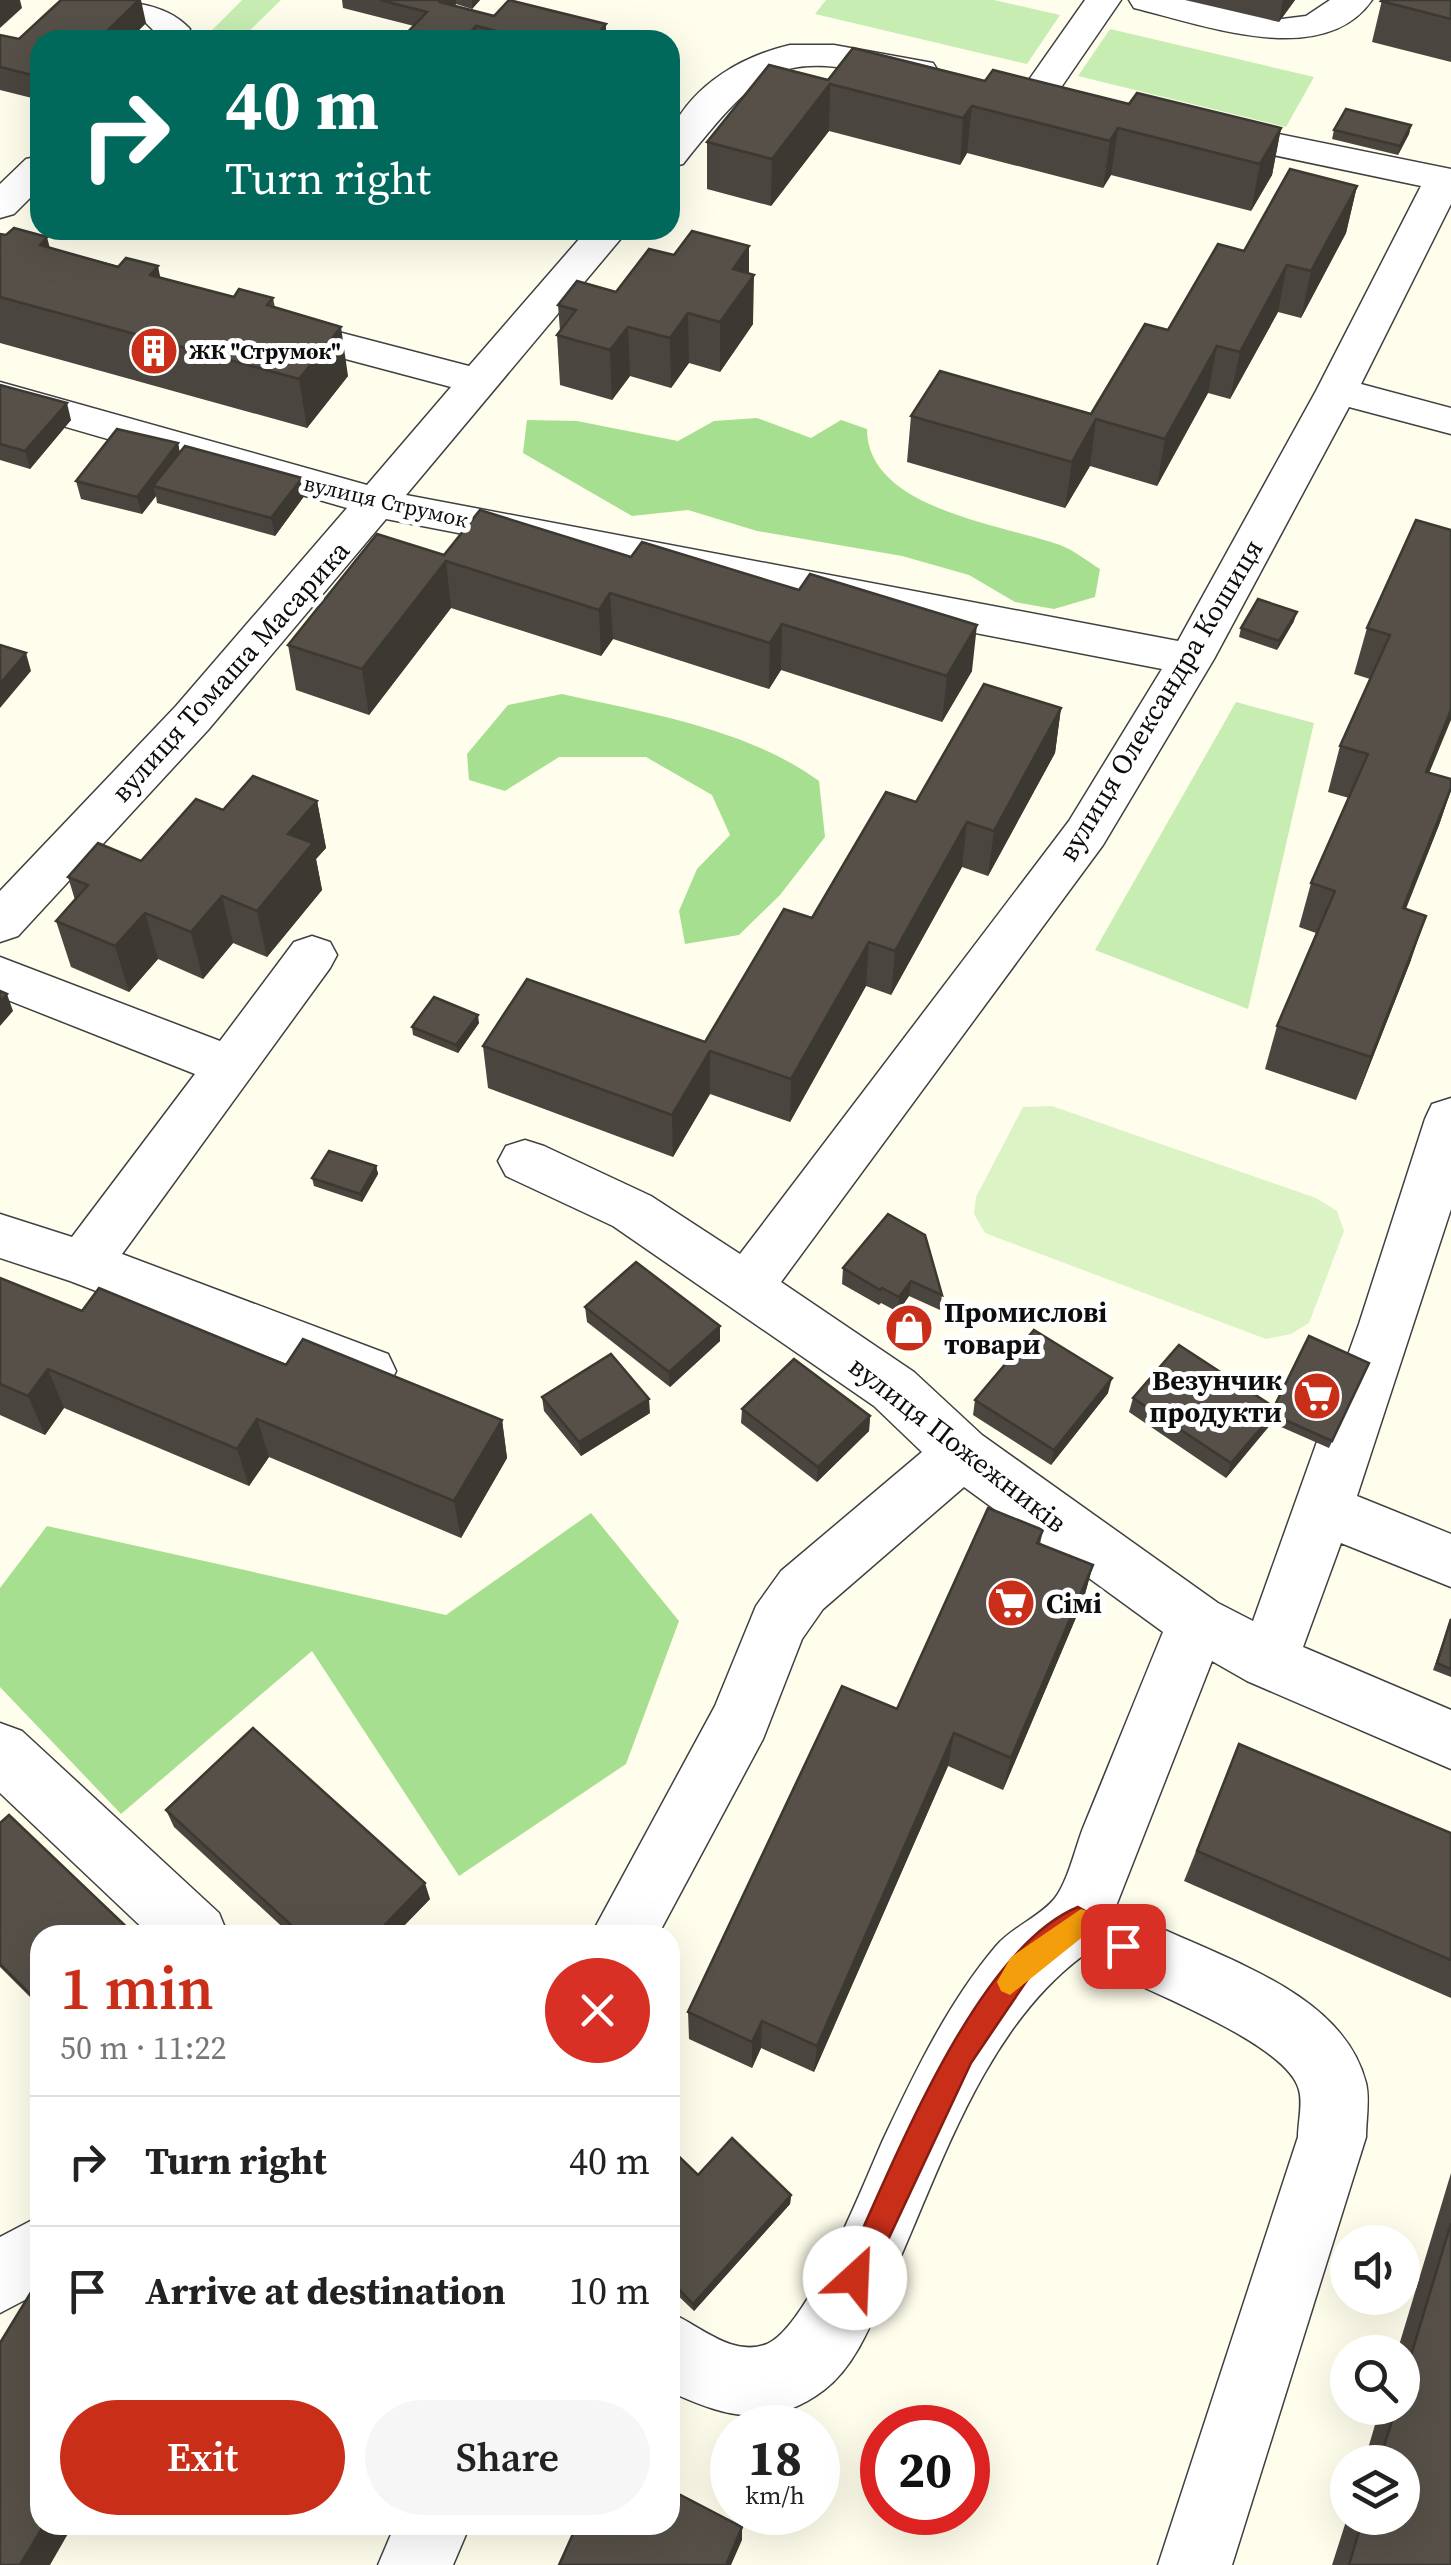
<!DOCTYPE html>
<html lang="en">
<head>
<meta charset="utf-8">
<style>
  body { margin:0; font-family:"Source Serif 4",serif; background:#f6f6f6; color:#222; height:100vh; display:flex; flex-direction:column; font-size:38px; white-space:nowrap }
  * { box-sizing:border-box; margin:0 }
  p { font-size:32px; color:#767676 }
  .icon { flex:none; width:55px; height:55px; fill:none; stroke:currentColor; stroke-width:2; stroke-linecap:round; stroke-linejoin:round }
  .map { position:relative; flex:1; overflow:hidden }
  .drawer { position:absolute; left:30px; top:1925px; width:650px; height:610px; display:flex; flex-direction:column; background:#fff; border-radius:30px; box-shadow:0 10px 40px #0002 }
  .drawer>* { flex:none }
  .guide { position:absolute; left:30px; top:30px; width:650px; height:210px; border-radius:30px; box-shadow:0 10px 40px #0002; background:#00695c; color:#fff; overflow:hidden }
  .tools { position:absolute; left:1330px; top:2225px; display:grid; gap:20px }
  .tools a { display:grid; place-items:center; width:90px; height:90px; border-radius:50%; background:#fff; box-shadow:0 10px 40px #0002; font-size:50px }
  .speed { position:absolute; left:710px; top:2405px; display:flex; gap:20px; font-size:50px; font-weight:700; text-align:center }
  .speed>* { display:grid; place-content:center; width:130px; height:130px; border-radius:50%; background:#fff; box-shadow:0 10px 40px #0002; line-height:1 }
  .speed small { font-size:25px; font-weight:400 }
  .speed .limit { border:15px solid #d22; background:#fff; color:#111 }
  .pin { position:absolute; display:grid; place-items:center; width:85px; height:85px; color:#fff; margin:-42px; border-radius:20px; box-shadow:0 5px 15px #0006 }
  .me { position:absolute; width:110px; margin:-55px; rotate:25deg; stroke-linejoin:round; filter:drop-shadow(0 0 8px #0008) }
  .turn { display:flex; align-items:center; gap:35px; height:210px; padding:0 30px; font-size:45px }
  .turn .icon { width:130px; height:130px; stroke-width:2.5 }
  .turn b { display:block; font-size:70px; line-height:85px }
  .round { display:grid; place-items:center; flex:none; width:105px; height:105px; border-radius:52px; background:#f6f6f6 }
  .overview { display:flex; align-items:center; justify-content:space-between; height:170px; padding:0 30px }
  h1 { font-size:60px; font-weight:600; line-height:75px; color:#c92e19 }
  .action { display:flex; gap:20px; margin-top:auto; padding:20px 30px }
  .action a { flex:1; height:115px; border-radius:60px; background:#c92e19; color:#fff; font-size:40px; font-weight:600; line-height:115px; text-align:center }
  .action a+a { background:#f6f6f6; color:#222 }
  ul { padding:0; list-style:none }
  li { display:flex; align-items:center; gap:30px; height:130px; padding:0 30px; border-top:2px solid #e0e0e0 }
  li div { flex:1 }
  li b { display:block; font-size:38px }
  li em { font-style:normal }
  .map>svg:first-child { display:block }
</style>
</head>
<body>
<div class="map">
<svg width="1451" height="2565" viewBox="0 0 1451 2565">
  <rect width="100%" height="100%" fill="#fffeec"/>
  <g fill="#c7edb2">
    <polygon points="242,0 281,0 240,40 202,40"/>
    <polygon points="826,0 994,0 1060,15 1027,64 815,14"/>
    <polygon points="1110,29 1314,77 1286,127 1078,76"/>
    <polygon points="1236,702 1314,723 1248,1009 1095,950"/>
  </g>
  <g fill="#a6df90">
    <path d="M757,418L811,438L841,420L867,429C867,509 1001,524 1060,545C1074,550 1087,561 1100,569L1095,597L1054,609L1015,602L969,575L902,556L757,531L688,510L632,516L523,453L527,420L577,421L678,441L714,421Z"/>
    <path d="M562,694C647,713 748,729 819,781L825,837L780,895L739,935L685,944L679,911L697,869L730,835L712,795L646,757H559L505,791L469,780L467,754L508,705Z"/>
    <polygon points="591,1513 679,1621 626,1764 459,1876 312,1651 121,1814 0,1687 0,1588 47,1526 446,1615"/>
  </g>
  <polygon fill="#dbf3c5" points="1052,1106 1316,1198 1337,1211 1344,1231 1309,1323 1291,1334 1266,1339 985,1233 974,1214 976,1197 1023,1107"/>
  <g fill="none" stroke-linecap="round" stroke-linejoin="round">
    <g stroke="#404040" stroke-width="3">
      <g id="minor">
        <path d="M76,0C117,0 164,0 190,29L183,40H147L153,30L145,22L81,8Z"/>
        <polygon points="1085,0 1121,0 1051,102 1038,105 1025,102 1019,94"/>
        <path d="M1129,0H1196L1282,19L1306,16L1330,0H1372C1323,71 1201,24 1134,8Z"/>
        <path d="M790,45H834L933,63L938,71L933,79L920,82C783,53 771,53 683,164L670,167C670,156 667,139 672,129C695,83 743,56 790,45Z"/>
        <path d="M1205,119L1451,169V204L1361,384L1451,408V434L1349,407L1214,659L1103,845L781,1282L914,1372L982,1435L1218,1603L1253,1621L1359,1324L1425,1119L1432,1104L1451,1098V1209L1357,1496L1451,1534V1587L1341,1543L1303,1647L1451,1710V1769L1247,1681L1212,1661L1116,1906C1196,1952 1341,1983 1366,2083C1370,2099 1366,2120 1366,2137L1232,2565H1158L1298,2137C1298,2123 1303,2103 1299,2090C1287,2040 1126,1984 1081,1957C982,2032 940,2171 890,2281C874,2317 857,2365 824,2390C772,2429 729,2418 675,2394L670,2391V2313C700,2325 732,2358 767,2344C808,2326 863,2185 882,2142C914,2074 947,2004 996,1946C1012,1927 1040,1917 1055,1898C1068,1881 1075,1849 1083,1828C1110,1763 1136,1697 1163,1632L964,1487L823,1609L802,1639L763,1739L658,1935H591L715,1706L756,1606L781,1571L922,1452L874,1406L613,1226L506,1176L498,1161L506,1146L525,1140L544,1146L651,1196L740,1254L1069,821L1162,669L386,519L208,730L18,936L0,942V891L176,706L347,508L0,408V382L367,485L451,387L259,336L253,327L259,318L273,315L469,366L587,230H628L406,495L1178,641L1316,391L1421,186L1192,138L1186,130L1192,122Z"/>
        <polygon points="40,156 40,188 14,214 0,218 0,184 26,159"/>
        <polygon points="312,936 330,942 337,955 330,968 122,1254 388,1354 396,1371 388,1388 368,1395 70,1281 0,1258 0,1214 72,1237 195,1074 0,997 0,957 220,1041 294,942"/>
        <polygon points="0,1723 22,1731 219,1913 228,1935 150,1935 0,1793"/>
        <polygon points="40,2216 40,2292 0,2313 0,2237"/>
        <polygon points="395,2525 470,2525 453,2565 378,2565"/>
      </g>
    </g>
    <use href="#minor" fill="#fff" fill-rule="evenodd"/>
  </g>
  <g fill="#4a453e">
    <polygon points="342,0 480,0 472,9 456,4 454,6 606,40 400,40 414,26 343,8"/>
    <polygon points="1185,0 1295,0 1279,22"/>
    <polygon points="1382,0 1451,0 1451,62 1372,42"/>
    <polygon points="146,23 129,40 40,40 40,100 0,90 0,35 19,39"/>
    <polygon points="828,80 985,81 1281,128 1272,175 1251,211 1111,175 1103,188 967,153 960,165 829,131 771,206 707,189 707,142"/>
    <polygon points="1411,125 1409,134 1398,155 1332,139 1334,130"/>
    <polygon points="1357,186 1346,233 1301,318 1278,312 1230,399 1208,393 1157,486 1090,466 1065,508 907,462 911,416 1091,414 1244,251"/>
    <polygon points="0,234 234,297 273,298 275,308 348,376 307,428 0,343"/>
    <polygon points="749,246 749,274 753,324 720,372 689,363 671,388 630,376 612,400 560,385 557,335 560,331 558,305 616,292 674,255"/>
    <polygon points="0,385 71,420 30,469 0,460"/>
    <polygon points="178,443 180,453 302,478 305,495 275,536 157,503 156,496 142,514 81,499 76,481"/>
    <polygon points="480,510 972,671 942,722 781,670 769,689 613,639 601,656 451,608 369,715 296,690 288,645 444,555"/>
    <polygon points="1416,520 1429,773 1451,790 1439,825 1406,909 1411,960 1356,1100 1265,1069 1277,1026 1316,933 1299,927 1311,883 1349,798 1328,792 1340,746 1370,679 1354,674 1367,628"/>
    <polygon points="1294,621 1277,650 1239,637 1241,628"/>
    <polygon points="1061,708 1055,753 988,876 962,867 891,995 866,986 790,1122 710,1094 673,1157 488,1088 483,1046 705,1042 812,918 916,802"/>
    <polygon points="317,801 326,848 316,859 322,890 267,957 233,943 203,979 158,959 129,992 71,967 56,921 75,900 68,877 141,861 223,810"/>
    <polygon points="479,1023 458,1053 413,1035 412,1027"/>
    <polygon points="376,1166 378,1174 362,1202 314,1186 312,1178"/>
    <polygon points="888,1214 942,1295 940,1310 909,1296 898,1312 881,1303 879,1305 842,1284 843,1268"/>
    <polygon points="0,1278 82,1311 502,1420 507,1458 461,1538 269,1457 249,1486 64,1408 45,1435 0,1415"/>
    <polygon points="585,1307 720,1341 670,1387 587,1322"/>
    <polygon points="1369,1363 1329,1448 1272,1423 1226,1478 1129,1412 1133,1398 1274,1407"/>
    <polygon points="1108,1393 1051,1465 973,1415 975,1400"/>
    <polygon points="542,1397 650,1413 581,1456 544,1411"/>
    <polygon points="742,1409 870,1416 869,1431 817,1482 741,1423"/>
    <polygon points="1043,1530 1040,1544 1093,1565 1083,1601 1003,1790 948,1766 814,2072 761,2048 752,2068 689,2039 688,2012 897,1709"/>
    <polygon points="1451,1619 1451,1677 1433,1670"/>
    <polygon points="1239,1744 1451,1833 1451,1998 1184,1881"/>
    <polygon points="166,1810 430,1899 395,1935 291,1935 174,1827"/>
    <polygon points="0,1823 40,1935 40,2007 0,1967"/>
    <polygon points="670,2148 698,2175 791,2195 790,2204 694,2311 670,2288"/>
    <polygon points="1451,2173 1451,2565 1332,2565 1348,2515 1348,2518 1402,2518 1402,2462 1364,2462 1380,2408 1402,2408 1402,2352 1397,2352"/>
  </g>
  <g fill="#3c3832">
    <polygon points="0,0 20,0 22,8 0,28"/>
    <polygon points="139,0 141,0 146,23 129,40 98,40"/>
    <polygon points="442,0 456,0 456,4 441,20 440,2"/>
    <polygon points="472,0 480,0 472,9"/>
    <polygon points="1283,0 1295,0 1279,22"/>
    <polygon points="606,24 606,40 592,40"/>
    <polygon points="476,26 478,40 463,40"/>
    <polygon points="830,84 829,131 771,206 772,159"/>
    <polygon points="972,106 967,153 960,165 963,118"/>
    <polygon points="1411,125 1409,134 1398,155 1400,146"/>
    <polygon points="1118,128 1111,175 1103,188 1110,141"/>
    <polygon points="1281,128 1272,175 1251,211 1260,164"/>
    <polygon points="1357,186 1346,233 1301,318 1311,271"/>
    <polygon points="47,237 60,287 40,245"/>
    <polygon points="749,246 749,281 754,275 753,324 720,372 720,322 733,269"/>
    <polygon points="1287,265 1278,312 1230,399 1240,352"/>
    <polygon points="158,266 168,316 150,275"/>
    <polygon points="688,313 689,363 671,388 670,338"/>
    <polygon points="341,327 348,376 307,428 299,379"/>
    <polygon points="628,327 630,376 612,400 610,350"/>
    <polygon points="1217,346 1208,393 1157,486 1165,439"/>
    <polygon points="67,403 71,420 30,469 25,451"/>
    <polygon points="1096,419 1090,466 1065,508 1072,462"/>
    <polygon points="178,443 181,461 153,486 156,496 142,514 137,497"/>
    <polygon points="302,478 305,495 275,536 271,518"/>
    <polygon points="446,561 451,608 369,715 362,669"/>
    <polygon points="610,593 613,639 601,656 599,610"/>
    <polygon points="1297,612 1294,621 1277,650 1279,641"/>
    <polygon points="782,624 781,670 769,689 770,643"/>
    <polygon points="977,625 972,671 942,722 947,676"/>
    <polygon points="26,653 31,671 0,708 0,684"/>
    <polygon points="1061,708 1055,753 988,876 994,831"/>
    <polygon points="1451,710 1451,720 1411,817 1426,772"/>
    <polygon points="1451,790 1439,825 1388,952 1403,908"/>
    <polygon points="317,801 326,848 316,859 322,890 267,957 257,911 288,834"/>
    <polygon points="967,822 962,867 891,995 895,951"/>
    <polygon points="222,896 233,943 203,979 191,932"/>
    <polygon points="145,913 158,959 129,992 115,946"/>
    <polygon points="1426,916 1411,960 1356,1100 1371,1057"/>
    <polygon points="869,942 866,986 790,1122 791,1079"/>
    <polygon points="7,994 13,1011 0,1026 0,1002"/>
    <polygon points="478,1015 479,1023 458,1053 456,1045"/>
    <polygon points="710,1051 710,1094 673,1157 672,1115"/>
    <polygon points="376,1166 378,1174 362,1202 360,1194"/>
    <polygon points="911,1281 909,1296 898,1312 899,1297"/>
    <polygon points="720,1326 720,1341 670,1387 669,1372"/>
    <polygon points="48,1369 64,1408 45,1435 28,1396"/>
    <polygon points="1112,1378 1108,1393 1051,1465 1054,1450"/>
    <polygon points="649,1399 650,1413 581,1456 579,1442"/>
    <polygon points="1277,1409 1271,1423 1226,1478 1231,1463"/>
    <polygon points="870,1416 869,1431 817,1482 818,1467"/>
    <polygon points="257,1419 269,1457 249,1486 237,1449"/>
    <polygon points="502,1420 507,1458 461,1538 454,1501"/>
    <polygon points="1093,1565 1083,1601 1003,1790 1011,1758"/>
    <polygon points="954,1733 948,1766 814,2072 817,2046"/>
    <polygon points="425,1883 430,1899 395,1935 375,1935"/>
    <polygon points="762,2021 761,2048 752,2068 752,2042"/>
    <polygon points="791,2195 790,2204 694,2311 693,2304"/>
    <polygon points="44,2525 73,2525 50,2565 20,2565"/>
    <polygon points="742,2527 742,2540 731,2565 726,2565"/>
  </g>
  <g fill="#565048" stroke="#3c3832" stroke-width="2.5">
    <polygon points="61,0 139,0 98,40 40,40 40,77 0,67 0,35 19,39"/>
    <polygon points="380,0 442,0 440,2 494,16 509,0 606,24 592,40 533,40 476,26 463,40 400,40 427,12"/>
    <polygon points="1382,0 1451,0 1451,19 1381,1"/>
    <polygon points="853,48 985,81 993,70 1129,104 1137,93 1281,128 1260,164 1118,128 1110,141 972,106 963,118 830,84 772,159 707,142 769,65 828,80"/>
    <polygon points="1346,109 1411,125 1400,146 1334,130"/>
    <polygon points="1290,169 1357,186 1311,271 1287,265 1240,352 1217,346 1165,439 1096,419 1072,462 911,416 940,371 1091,414 1145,324 1168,330 1218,244 1244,251"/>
    <polygon points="14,228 47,237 40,245 118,267 126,258 158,266 150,275 234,297 239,289 273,298 267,305 341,327 299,379 0,297 0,234 6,235"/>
    <polygon points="692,231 749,246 733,269 754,275 720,322 688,313 670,338 628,327 610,350 557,335 576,310 558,305 577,281 616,292 649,249 674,255"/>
    <polygon points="0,385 67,403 25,451 0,444"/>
    <polygon points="117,429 178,443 137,497 76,481"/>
    <polygon points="185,446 302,478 271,518 153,486"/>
    <polygon points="480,510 631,557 642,542 799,590 810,574 977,625 947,676 782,624 770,643 610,593 599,610 446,561 362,669 288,645 377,534 444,555"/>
    <polygon points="1416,520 1451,530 1451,710 1426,772 1451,779 1451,788 1403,908 1426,916 1371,1057 1277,1026 1335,891 1311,883 1368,754 1340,746 1390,635 1367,628"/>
    <polygon points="1258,599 1297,612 1279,641 1241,628"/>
    <polygon points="0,645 26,653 0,684"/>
    <polygon points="984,684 1061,708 994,831 967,822 895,951 869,942 791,1079 710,1051 672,1115 483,1046 527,979 705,1042 784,909 812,918 886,792 916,802"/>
    <polygon points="253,776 317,801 288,834 313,843 257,911 222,896 191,932 145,913 115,946 56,921 88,885 68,877 98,843 141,861 196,799 223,810"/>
    <polygon points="0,991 7,994 0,1002"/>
    <polygon points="434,997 478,1015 456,1045 412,1027"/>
    <polygon points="329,1151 376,1166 360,1194 312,1178"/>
    <polygon points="888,1214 925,1235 942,1295 911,1281 899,1297 882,1288 880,1290 843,1268"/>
    <polygon points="636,1262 720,1326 669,1372 585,1307"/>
    <polygon points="0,1278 82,1311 99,1288 286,1365 303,1339 502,1420 454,1501 257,1419 237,1449 48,1369 28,1396 0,1384"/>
    <polygon points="1034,1330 1112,1378 1054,1450 975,1400"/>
    <polygon points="1309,1336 1369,1363 1332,1441 1274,1415 1277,1409 1274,1407"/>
    <polygon points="1179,1345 1277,1409 1231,1463 1133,1398"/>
    <polygon points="611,1354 649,1399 579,1442 542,1397"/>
    <polygon points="794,1359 870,1416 818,1467 742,1409"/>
    <polygon points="988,1508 1043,1530 1037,1543 1093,1565 1011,1758 954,1733 817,2046 762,2021 752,2042 688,2012 842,1686 897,1709"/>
    <polygon points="1451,1619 1451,1669 1437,1663"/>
    <polygon points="253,1728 425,1883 375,1935 302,1935 166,1810"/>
    <polygon points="1239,1744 1451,1833 1451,1960 1197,1851"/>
    <polygon points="9,1815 135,1935 40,1935 40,2004 0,1964 0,1823"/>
    <polygon points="732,2138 791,2195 693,2304 670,2280 670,2148 698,2175"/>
    <polygon points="1451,2223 1451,2565 1349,2565 1363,2518 1402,2518 1402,2462 1379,2462 1396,2408 1402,2408 1402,2385"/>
    <polygon points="36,2284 40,2286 40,2525 44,2525 20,2565 0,2565 0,2343"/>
    <polygon points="673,2491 742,2527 726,2565 559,2565 577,2525 670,2525 670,2499"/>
  </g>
  <path fill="#c92e19" stroke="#831e10" stroke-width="2.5" d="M1078,1907L1132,1937L1136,1946L1132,1956L1123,1960L1080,1936L1030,1976L971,2063L865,2289L855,2293L845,2289L841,2278L845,2268C891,2170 975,1949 1078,1907Z"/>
  <polygon fill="#f59e0b" points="1081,1909 1090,1912 1094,1922 1090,1931 1010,1995 1001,1991 997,1982 1011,1957"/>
  <defs>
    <g id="building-disc" transform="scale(2.5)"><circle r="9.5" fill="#c92e19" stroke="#fff"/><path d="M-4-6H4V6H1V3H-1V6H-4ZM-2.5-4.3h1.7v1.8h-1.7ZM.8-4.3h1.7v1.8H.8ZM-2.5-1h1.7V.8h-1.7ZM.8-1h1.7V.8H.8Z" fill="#fff"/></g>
    <g id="shop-disc" transform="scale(2.5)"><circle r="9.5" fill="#c92e19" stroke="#fff"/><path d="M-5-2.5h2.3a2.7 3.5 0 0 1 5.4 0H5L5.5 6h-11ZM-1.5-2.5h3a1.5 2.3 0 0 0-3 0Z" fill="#fff"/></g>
    <g id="supermarket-disc" transform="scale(2.5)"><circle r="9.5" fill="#c92e19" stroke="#fff"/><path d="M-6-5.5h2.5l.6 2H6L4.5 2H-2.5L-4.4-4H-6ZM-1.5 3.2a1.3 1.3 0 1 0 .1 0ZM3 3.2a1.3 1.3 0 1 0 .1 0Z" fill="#fff"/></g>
  </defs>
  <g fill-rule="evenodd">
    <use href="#building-disc" x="154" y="351"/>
    <use href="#shop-disc" x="909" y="1328"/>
    <use href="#supermarket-disc" x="1317" y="1396"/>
    <use href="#supermarket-disc" x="1011" y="1603"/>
  </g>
  <g text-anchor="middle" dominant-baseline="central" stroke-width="10" stroke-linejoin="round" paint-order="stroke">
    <g font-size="22" font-weight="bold" fill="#0d0d0d" stroke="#fff" text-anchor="start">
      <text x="189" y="351">ЖК "Струмок"</text>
    </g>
    <g font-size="22" fill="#0d0d0d" stroke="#fff">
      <text transform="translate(386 501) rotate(13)">вулиця Струмок</text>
    </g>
    <g font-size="28" fill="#0d0d0d" stroke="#fff">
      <text transform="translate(230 671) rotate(-48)">вулиця Томаша Масарика</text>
      <text transform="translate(1160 700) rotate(-59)">вулиця Олександра Кошиця</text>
      <text transform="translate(958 1444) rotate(38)">вулиця Пожежників</text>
    </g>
    <g font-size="28" font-weight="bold" fill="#0d0d0d" stroke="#fff" text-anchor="start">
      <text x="944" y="1312">Промислові<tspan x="944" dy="32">товари</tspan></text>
      <text x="1282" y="1380" text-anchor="end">Везунчик<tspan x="1282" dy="32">продукти</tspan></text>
      <text x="1046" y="1603">Сімі</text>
    </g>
  </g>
</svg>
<div class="tools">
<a><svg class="icon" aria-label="sound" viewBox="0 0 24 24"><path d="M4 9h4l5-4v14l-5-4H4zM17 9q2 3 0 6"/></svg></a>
<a><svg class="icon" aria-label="search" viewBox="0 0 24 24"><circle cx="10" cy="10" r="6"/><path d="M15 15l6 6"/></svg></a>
<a><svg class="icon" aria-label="layers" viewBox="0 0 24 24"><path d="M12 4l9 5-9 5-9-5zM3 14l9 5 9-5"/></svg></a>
</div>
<div class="speed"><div>18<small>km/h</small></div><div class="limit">20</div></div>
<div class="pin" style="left:1123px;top:1946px;background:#d93025"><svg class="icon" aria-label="arrive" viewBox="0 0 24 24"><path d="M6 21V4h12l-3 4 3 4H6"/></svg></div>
<svg class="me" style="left:855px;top:2278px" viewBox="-20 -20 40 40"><circle r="19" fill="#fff"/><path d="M0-13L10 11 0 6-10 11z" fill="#c92e19"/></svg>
<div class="guide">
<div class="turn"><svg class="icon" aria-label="right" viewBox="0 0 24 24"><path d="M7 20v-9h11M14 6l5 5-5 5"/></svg><div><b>40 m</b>Turn right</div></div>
</div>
<section class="drawer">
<div class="overview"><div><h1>1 min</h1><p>50 m · 11:22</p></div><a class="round" style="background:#d93025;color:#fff"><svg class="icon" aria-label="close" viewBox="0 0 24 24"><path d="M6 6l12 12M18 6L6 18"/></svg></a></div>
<ul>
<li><svg class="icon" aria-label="right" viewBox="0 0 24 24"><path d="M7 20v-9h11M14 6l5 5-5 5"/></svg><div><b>Turn right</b></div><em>40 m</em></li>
<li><svg class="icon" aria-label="arrive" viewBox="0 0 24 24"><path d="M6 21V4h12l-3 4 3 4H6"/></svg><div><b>Arrive at destination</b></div><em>10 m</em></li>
</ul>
<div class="action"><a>Exit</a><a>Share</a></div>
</section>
</div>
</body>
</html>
